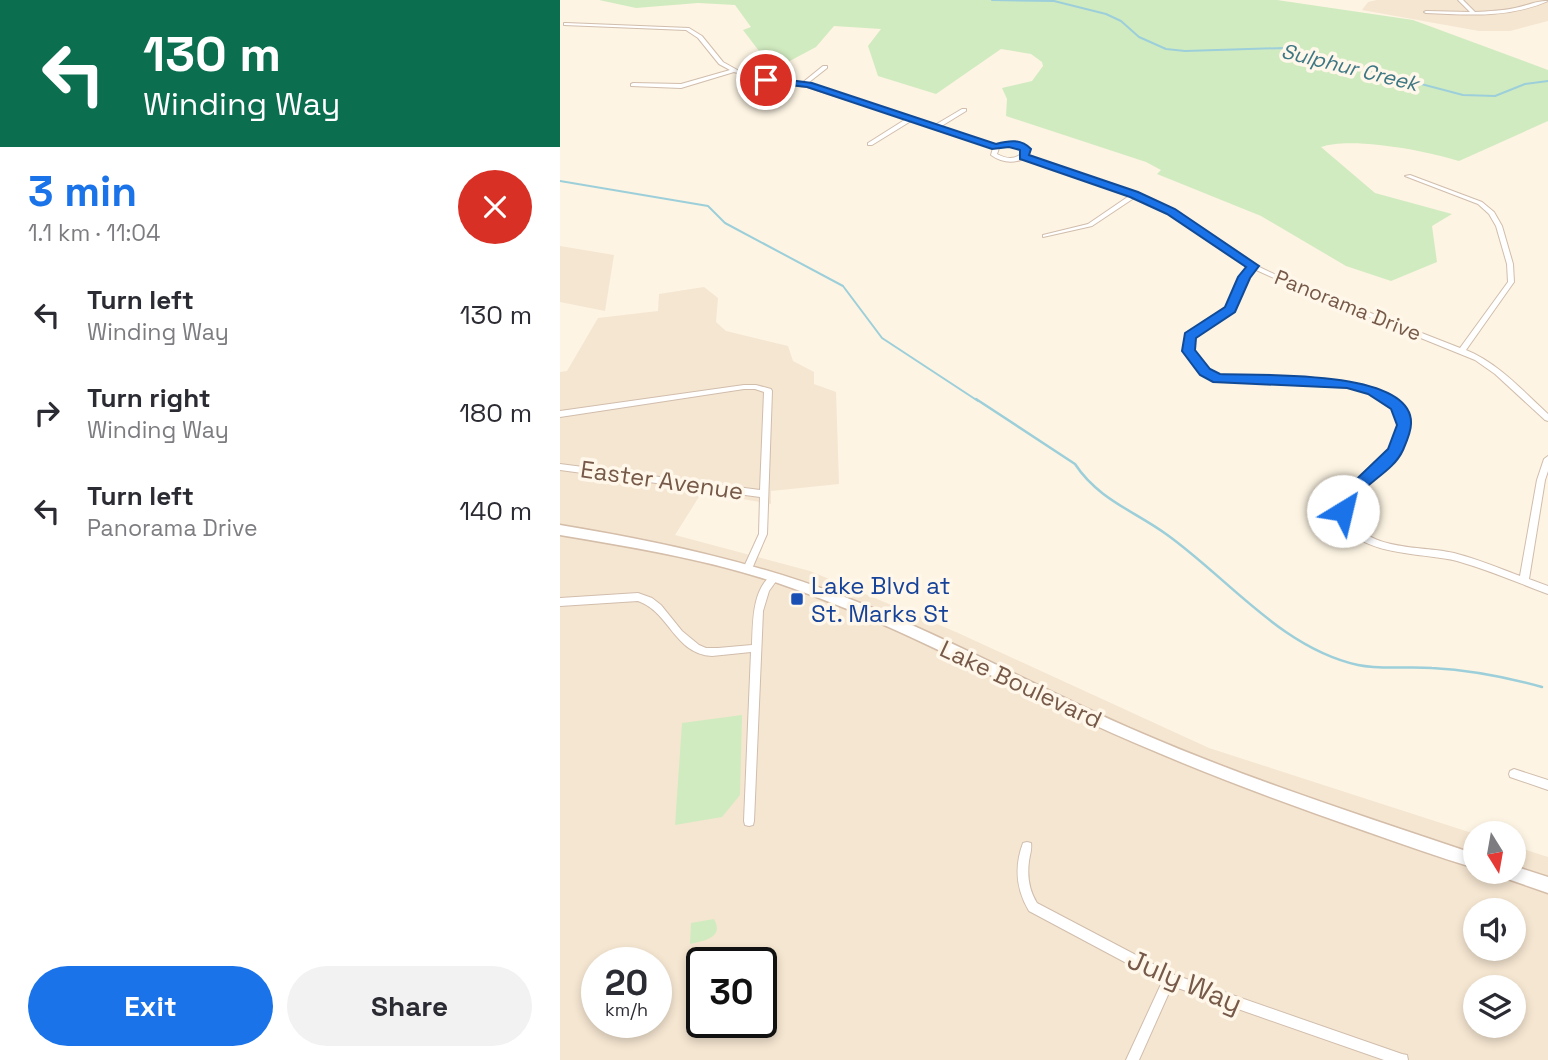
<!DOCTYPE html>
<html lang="en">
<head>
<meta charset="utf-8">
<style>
  body { margin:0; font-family:"Space Grotesk",sans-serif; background:#f2f2f3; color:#2b2b33; height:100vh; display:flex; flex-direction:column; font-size:26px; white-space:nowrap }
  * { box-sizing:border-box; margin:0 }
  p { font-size:23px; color:#7c7c81 }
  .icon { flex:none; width:38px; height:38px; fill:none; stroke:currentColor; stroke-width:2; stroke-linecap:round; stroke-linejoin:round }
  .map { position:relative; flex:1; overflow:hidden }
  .side { display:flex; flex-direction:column; background:#fff; width:560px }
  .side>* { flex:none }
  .guide { background:#0b6e4f; color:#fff; overflow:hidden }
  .needle { width:46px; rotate:169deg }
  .controls { position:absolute; left:903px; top:821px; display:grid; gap:14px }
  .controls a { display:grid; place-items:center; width:63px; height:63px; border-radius:50%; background:#fff; box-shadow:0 4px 10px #0003; font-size:35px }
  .speed { position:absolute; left:21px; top:947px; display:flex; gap:14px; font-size:35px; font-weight:700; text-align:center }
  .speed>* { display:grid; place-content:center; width:91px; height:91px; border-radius:50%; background:#fff; box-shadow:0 4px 10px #0003; line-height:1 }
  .speed small { font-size:18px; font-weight:400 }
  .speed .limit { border:4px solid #111; border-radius:10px; background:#fff; color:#111 }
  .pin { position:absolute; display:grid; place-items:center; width:60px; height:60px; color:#fff; margin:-30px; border:4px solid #fff; border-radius:50%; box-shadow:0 2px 7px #0007 }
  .me { position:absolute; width:77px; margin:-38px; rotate:36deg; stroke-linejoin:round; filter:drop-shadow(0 0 5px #0008) }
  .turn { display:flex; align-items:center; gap:24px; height:147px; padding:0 28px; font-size:32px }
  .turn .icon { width:91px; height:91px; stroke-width:2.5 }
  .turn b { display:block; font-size:49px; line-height:60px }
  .round { display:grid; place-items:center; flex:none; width:74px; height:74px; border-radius:37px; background:#f2f2f3 }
  .head { display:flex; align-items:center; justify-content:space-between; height:119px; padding:0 28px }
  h1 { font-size:42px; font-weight:700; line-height:52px; color:#1a73e8 }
  .button { display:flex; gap:14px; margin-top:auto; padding:14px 28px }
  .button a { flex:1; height:80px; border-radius:42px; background:#1a73e8; color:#fff; font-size:28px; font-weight:700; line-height:80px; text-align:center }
  .button a+a { background:#f2f2f3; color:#2b2b33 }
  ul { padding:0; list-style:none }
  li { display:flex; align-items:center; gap:21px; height:98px; padding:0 28px }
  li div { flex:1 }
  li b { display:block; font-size:26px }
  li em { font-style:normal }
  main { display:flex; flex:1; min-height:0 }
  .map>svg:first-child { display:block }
</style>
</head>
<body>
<main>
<section class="side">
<div class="guide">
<div class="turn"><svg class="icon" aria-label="left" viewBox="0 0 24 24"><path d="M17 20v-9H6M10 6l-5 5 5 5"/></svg><div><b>130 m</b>Winding Way</div></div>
</div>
<div class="head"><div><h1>3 min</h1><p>1.1 km · 11:04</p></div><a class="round" style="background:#d93025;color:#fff"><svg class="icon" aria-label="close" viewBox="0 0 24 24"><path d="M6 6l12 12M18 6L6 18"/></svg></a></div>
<ul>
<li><svg class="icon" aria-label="left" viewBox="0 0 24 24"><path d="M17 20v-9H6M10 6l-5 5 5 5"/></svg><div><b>Turn left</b><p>Winding Way</p></div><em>130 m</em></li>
<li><svg class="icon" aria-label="right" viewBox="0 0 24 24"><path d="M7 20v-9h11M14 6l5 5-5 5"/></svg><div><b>Turn right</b><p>Winding Way</p></div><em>180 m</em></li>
<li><svg class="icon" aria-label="left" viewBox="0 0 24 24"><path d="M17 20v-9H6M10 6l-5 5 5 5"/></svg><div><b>Turn left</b><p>Panorama Drive</p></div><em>140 m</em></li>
</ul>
<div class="button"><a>Exit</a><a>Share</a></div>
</section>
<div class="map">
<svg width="988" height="1060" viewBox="0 0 988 1060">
  <rect width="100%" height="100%" fill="#fdf4e3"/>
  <g fill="#f5e6d1" fill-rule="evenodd">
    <polygon points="817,0 988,0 988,21 950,31 919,31 802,10 808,2"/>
    <polygon points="0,246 54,255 45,311 0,302"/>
    <path d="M144,287L158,298L156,322L166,331L228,346L233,361L254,372V384L276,392L279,484L211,491V504L142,492L115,535L250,571L396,632L649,748L915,834V872H954V846L988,857V1060H0V372L7,371L38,318L98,311L99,294ZM915,910H954V948H915ZM37,962H96V1022H37ZM142,962H201V1022H142ZM915,987H954V1026H915Z"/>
  </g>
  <g fill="#d1ebc0">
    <path d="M39,0H717L853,20L988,70V121L899,161C869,151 790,136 761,147L815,193L892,214L872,226L877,262L831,281L786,266L701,216L597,174L601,170L586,162L446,116L447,99L442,88L472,81L483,66L482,62L471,54L441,49L376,94L318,76L308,46L321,29L274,26L256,47L226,63L199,51L183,30L191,27L175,5L138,3L76,8Z"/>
    <polygon points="182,715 180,795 162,817 115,825 122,723"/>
    <path d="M154,919C165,938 143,941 130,944L131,923Z"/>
  </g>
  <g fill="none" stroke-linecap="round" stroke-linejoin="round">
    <g stroke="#9ccfda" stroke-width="2">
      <polyline points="432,0 494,1 546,14 561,21 579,37 606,49 625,51 724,48 903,95 935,96 965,84 988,81"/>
      <polyline points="0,181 148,206 165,223 283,286 322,338 418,401"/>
    </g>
    <path stroke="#9ccfda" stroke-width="2.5" d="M416,399L515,464C538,499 574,511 606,534C668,578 721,648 798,665C822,670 848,666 872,668C910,670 946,677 982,687"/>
    <g stroke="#d1bdac" stroke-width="2">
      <g id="minor">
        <path d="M898,0H903L915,12C929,11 942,11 955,8C966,6 978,0 988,1C950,18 907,15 866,13L864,12L866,11L910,12Z"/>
        <path d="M6,23L129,28L142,36L163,62L181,72L207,78L242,83L263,66H267V68L248,83L375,125L402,109H406V111L380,127L436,145L448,142L459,143L465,147L469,152L466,156L594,201L627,219L695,265L729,281L900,348L948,282L947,264L936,226L929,214L918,204L845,176L850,175L922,202L934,212L942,226L953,264L954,282L906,350C938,363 962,390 988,414V421L985,420L935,374L915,360L725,283L694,269L687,277L672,310L632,341C632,359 644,369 659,377C683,377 706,378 730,379C764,381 832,376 846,417C848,425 849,430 846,438C836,469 797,482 787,514C808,552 857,545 894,553C917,559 939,568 960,576L977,480L984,459L988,456V471L985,480L969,579L988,586V594C958,583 929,570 897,561C866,553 808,556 786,528C783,524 781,518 779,514C780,509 782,503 785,499C801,474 849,450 838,417C832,399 811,392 794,388L658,381C640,375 625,361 624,340L667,308L681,277L689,266C652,241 616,213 574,198L532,226L483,237V235L528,224L569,196L463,159C452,164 441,162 431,155L433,148L351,121L312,145H308V143L346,119L247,87L207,82L174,72L121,88L71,86V84L73,83L121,84L170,70L159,64L138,38L126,30L4,25V23ZM448,146L458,147L463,152C456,160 446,159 437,154L439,148Z"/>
        <polygon points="184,385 196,385 211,389 212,391 207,534 191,571 185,571 183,569 199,534 200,497 0,470 0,464 200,490 204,392 195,389 184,389 0,417 0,411"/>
        <path d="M214,573L217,575L219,577L209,591L203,611L194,821L193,825L189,826L185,825L184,821L191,652L152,656C114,654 110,612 78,601L0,606V598L78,593L92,598L101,605L122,631L139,645L146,648H158L192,645C193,621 192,588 214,573Z"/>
        <polygon points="954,769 988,780 988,790 950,777 949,774 950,771"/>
        <path d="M467,842L471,843C472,850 470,854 469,861C467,876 469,890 477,903L612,974L842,1054L847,1055L848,1060H824L612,986L579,1060H566L602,982L469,911C456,889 454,867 463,843Z"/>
      </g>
    </g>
    <g stroke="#d4bda9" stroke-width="3">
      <g id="secondary">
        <path d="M0,525C96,541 191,561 282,596C385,635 481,690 581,733C690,780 803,816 915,854V868C878,857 842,844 805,831C712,799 620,764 530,723C430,677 335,624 232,588C157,561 78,548 0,535Z"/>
        <polygon points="954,866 988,877 988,893 942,877 940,872 954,872"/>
      </g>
    </g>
    <use href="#minor" fill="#fff" fill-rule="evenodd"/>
    <use href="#secondary" fill="#fff" fill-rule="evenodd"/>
  </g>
  <path fill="#1a73e8" stroke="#114b97" stroke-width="2" d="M206,77L252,83L436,144C450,140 461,139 471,149L469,155L578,192L615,209L699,266L690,278L675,312L636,338L635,350L650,369L660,374C696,376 854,368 851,424C851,432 846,443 843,450C833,472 807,481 795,500C792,505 791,510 788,515H777L775,511L783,492L828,449L837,425L831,409L808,394L787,388L653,382L640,375L622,351L625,333L665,307L678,277L686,267L607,214L570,197L460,159V150L449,147L432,149L247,87L203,82V78Z"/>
  <rect fill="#1a4fb4" stroke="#fff7ea" stroke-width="2.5" x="230" y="592" width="14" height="14" rx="3.5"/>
  <g text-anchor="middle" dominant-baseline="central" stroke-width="7" stroke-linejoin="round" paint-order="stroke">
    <g font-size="21" font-style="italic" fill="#3d7784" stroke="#fff7ea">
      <text transform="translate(790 67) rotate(14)">Sulphur Creek</text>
    </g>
    <g font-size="21" fill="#765948" stroke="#fff7ea">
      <text transform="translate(788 305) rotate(22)">Panorama Drive</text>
    </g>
    <g font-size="24" fill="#765948" stroke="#fff7ea">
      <text transform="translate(102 480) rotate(8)">Easter Avenue</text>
      <text transform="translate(461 684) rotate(25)">Lake Boulevard</text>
    </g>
    <g font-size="24" fill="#164399" stroke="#fff7ea" text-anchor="start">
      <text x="251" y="585">Lake Blvd at<tspan x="251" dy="28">St. Marks St</tspan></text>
    </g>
    <g font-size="28" fill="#765948" stroke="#fff7ea">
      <text transform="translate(625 981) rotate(23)">July Way</text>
    </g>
  </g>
</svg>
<div class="controls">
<a><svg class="needle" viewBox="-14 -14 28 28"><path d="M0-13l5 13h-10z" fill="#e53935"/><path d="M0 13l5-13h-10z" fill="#7c7c81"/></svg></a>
<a><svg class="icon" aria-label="sound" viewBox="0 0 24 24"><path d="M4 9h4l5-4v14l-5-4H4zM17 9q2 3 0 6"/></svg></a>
<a><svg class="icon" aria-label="layers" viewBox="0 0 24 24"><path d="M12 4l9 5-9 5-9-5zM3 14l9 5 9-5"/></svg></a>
</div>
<div class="speed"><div>20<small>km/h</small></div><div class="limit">30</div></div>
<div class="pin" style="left:206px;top:80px;background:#d93025"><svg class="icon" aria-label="arrive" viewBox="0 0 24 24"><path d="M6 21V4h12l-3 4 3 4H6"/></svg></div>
<svg class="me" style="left:783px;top:511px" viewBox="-20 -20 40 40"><circle r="19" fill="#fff"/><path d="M0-13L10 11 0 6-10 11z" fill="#1a73e8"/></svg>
</div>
</main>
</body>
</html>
